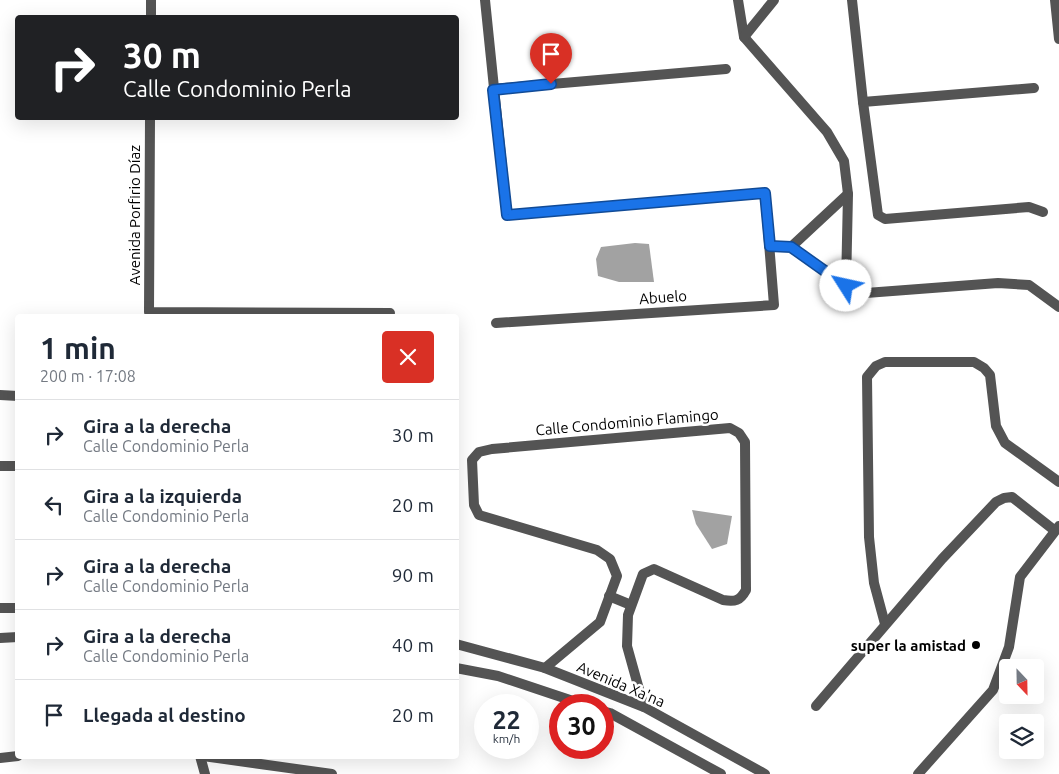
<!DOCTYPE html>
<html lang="es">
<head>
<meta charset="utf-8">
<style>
  body { margin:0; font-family:Ubuntu,sans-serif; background:#f2f2f3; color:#1f2937; height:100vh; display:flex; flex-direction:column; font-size:19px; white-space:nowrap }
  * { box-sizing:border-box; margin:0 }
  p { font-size:16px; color:#747a83 }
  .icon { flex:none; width:28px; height:28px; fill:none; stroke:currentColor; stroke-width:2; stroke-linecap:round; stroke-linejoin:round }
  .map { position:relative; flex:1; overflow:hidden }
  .side { position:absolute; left:15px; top:314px; width:444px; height:445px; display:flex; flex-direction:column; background:#fff; border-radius:5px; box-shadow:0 5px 20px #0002 }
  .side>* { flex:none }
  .hud { position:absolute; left:15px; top:15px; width:444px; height:105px; border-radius:5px; box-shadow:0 5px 20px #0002; background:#202124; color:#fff; overflow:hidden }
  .needle { width:32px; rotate:158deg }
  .controls { position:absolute; left:999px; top:659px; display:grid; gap:10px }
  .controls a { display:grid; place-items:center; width:45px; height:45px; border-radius:5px; background:#fff; box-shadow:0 5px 20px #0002; font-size:25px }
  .speed { position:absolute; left:474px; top:694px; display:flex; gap:10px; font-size:25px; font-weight:700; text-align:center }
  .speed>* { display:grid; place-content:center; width:65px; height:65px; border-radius:50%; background:#fff; box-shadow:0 5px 20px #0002; line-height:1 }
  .speed small { font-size:12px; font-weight:400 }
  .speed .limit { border:8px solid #d22; background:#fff; color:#111 }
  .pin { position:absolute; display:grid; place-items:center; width:42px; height:42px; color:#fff; margin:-51px -21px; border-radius:50% 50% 50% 0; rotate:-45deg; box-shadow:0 0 5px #0007 }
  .pin .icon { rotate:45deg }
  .me { position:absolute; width:55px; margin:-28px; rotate:305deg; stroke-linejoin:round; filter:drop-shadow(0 0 4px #0008) }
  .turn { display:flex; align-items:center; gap:18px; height:105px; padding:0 25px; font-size:22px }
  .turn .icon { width:65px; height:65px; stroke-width:2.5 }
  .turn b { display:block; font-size:35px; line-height:42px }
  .round { display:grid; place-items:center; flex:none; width:52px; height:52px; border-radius:5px; background:#f2f2f3 }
  .head { display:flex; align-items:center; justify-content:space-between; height:85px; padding:0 25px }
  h1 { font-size:30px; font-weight:700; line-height:38px }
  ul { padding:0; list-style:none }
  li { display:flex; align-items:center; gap:15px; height:70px; padding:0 25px; border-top:1px solid #e0e1e3 }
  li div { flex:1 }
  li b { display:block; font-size:19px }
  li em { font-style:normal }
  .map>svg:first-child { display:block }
</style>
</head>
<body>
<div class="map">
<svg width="1059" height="774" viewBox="0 0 1059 774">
  <rect width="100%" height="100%" fill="#fff"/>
  <g fill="#a2a2a2">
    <polygon points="635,243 649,244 654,282 619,282 598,276 596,259 601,247"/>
    <polygon points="692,510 732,516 727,544 712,549 696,524"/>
  </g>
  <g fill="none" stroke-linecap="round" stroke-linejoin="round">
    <g stroke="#545454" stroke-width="10">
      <polyline points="485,0 507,215 765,193 774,305 496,323"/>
      <polyline points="738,0 744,37 827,132 844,161 848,194 846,286 852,291 866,293 998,283 1029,285 1059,307"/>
      <polyline points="852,0 863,102 878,215 885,219 1029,207 1043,212"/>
      <polyline points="1055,0 1059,39"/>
      <polyline points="151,18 151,0"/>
      <polyline points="744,37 774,0"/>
      <polyline points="493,89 726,69"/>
      <polyline points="863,102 1034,88"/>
      <polyline points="150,118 149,312 390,313"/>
      <polyline points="769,246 791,247 846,286"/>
      <polyline points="791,247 848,194"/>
      <polyline points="0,395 18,396"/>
      <polyline points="0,466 18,466"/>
      <polyline points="609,596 631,605"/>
      <polyline points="885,624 874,583 869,537 867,377 876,366 885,362 974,362 984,368 990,375 996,426 1005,443 1059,482"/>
      <path d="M545,668L600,622L617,576L610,559L597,550L479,515L474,505L472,460L479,452L492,449L730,428L739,433L745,442L746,590C740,601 735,602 723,600L654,569L643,574L628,615L627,646L644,707"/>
      <polyline points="816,706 942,559 996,502 1004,498 1012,497 1054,530"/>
      <polyline points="200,756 205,774"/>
      <polyline points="203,756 332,774"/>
      <polyline points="0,758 18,756"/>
      <polyline points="918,774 993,690 1009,647 1020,577 1059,526"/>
    </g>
    <g stroke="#545454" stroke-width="10">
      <polyline points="0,608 18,608"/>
      <polyline points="0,638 18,637"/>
      <polyline points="456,644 545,668 644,707 765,774"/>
      <polyline points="456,668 498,676 585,705"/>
      <polyline points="602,711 610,713 721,774"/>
    </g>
  </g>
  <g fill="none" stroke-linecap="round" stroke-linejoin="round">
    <g stroke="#114b97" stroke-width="12">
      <polyline id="route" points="551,84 493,90 507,215 765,193 770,246 791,247 846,286"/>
    </g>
    <use href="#route" stroke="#1a73e8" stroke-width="9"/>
  </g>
  <circle fill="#000" stroke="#fff" stroke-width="2" cx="976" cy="645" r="5"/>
  <g text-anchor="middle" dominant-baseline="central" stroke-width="5" stroke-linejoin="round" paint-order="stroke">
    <g font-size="15" fill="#000" stroke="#fff">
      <text transform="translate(134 215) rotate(-90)">Avenida Porfirio Díaz</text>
      <text transform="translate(663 297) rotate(-4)">Abuelo</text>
      <text transform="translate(627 422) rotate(-5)">Calle Condominio Flamingo</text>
      <text transform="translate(621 684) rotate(23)">Avenida Xa'na</text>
    </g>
    <g font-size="15" font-weight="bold" fill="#000" stroke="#fff" text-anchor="end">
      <text x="966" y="645">super la amistad</text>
    </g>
  </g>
</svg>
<div class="controls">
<a><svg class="needle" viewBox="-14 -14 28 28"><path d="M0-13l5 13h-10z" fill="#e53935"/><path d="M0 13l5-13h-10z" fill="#747a83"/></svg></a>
<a><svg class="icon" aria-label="layers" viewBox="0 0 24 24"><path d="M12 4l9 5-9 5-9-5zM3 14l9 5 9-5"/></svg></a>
</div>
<div class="speed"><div>22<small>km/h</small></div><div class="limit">30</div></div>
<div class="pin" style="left:551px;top:84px;background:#d93025"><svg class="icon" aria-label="arrive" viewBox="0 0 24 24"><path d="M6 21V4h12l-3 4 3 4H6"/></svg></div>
<svg class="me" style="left:846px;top:286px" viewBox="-20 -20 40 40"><circle r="19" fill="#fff"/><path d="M0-13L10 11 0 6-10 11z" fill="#1a73e8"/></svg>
<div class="hud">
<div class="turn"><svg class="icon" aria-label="right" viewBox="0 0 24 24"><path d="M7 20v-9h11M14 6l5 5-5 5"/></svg><div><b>30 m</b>Calle Condominio Perla</div></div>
</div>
<section class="side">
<div class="head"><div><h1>1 min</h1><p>200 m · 17:08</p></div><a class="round" style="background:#d93025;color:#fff"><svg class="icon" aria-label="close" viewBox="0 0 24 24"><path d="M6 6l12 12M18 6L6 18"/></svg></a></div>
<ul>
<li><svg class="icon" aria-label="right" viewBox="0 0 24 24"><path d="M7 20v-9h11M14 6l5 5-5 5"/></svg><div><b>Gira a la derecha</b><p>Calle Condominio Perla</p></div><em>30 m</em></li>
<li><svg class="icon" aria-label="left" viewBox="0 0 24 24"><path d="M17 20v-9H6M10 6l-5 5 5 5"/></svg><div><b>Gira a la izquierda</b><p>Calle Condominio Perla</p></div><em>20 m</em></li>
<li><svg class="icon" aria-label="right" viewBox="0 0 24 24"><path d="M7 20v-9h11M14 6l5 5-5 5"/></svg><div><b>Gira a la derecha</b><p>Calle Condominio Perla</p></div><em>90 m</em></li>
<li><svg class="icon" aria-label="right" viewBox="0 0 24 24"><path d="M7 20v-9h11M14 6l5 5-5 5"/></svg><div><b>Gira a la derecha</b><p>Calle Condominio Perla</p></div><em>40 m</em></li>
<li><svg class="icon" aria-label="arrive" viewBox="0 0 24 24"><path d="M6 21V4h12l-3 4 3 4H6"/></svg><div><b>Llegada al destino</b></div><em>20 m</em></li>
</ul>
</section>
</div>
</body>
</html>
